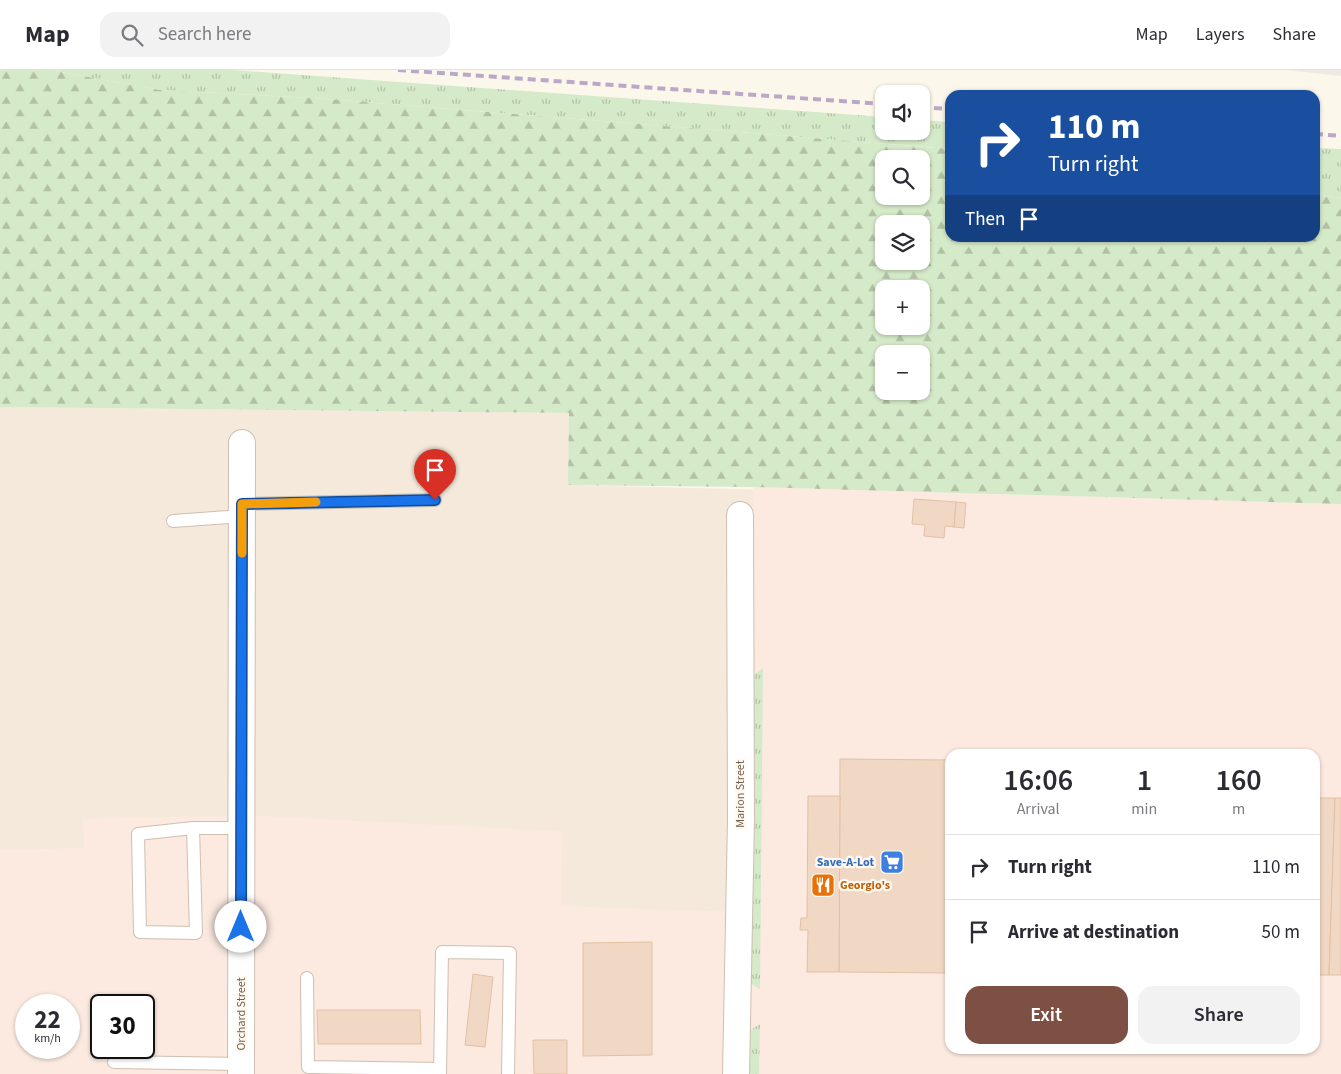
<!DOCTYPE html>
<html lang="en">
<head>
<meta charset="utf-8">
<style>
  body { margin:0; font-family:"Source Sans 3",sans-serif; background:#f2f2f3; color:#2b2b33; height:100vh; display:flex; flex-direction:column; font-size:19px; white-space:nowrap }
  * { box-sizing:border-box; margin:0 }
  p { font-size:16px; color:#7c7c81 }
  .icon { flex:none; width:28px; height:28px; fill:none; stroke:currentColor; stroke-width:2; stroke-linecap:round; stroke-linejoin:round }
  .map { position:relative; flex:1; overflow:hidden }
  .drawer { position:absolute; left:945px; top:679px; width:375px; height:305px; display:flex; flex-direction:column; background:#fff; border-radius:15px; box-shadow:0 1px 4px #0004 }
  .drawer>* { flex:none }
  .top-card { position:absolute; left:945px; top:20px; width:375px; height:152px; border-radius:15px; box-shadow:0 1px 4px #0004; background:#1a4fa0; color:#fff; overflow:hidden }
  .buttons { position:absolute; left:875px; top:15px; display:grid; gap:10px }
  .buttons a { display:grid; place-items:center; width:55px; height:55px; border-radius:10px; background:#fff; box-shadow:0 1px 4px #0004; font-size:25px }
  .speed { position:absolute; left:15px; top:924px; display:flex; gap:10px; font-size:25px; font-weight:700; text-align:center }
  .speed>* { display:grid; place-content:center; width:65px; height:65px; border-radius:50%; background:#fff; box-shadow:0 1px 4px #0004; line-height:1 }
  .speed small { font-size:12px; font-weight:400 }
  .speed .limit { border:2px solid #111; border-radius:8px; background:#fff; color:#111 }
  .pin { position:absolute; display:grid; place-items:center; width:42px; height:42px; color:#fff; margin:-51px -21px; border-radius:50% 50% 50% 0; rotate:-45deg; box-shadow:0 0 5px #0007 }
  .pin .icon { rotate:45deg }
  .me { position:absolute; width:55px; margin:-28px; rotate:0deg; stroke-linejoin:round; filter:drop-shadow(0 0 4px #0008) }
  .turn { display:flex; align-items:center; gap:18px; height:105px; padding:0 20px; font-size:22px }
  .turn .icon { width:65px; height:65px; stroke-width:2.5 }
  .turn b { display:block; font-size:35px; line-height:42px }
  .then { display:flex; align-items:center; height:48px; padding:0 20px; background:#0003; gap:10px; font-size:19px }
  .eta { display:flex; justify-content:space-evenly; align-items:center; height:85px; text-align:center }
  .eta b { font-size:30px; font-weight:600; line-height:35px }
  .button { display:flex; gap:10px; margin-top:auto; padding:10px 20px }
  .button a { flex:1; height:58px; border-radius:15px; background:#7d5043; color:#fff; font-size:20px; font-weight:600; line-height:58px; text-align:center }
  .button a+a { background:#f2f2f3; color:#2b2b33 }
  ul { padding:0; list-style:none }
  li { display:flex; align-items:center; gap:15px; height:65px; padding:0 20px; border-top:1px solid #e1e1e2 }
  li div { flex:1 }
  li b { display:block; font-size:19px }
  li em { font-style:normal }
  header { display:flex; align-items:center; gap:30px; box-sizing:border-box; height:70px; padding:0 25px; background:#fff; border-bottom:1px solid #e1e1e2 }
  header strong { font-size:24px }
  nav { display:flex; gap:28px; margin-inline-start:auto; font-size:18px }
  .search { width:350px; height:45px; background:#f2f2f3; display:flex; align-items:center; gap:12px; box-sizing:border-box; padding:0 18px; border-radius:15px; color:#7c7c81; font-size:19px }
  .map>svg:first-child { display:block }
</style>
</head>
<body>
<header>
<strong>Map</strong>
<div class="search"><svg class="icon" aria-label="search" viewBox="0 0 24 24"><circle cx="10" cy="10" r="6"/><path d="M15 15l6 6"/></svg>Search here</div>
<nav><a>Map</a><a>Layers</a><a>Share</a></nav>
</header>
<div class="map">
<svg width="1341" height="1004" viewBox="0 0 1341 1004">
  <defs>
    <pattern id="grass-tufts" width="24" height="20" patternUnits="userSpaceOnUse" patternTransform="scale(1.25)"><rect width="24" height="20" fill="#d5eac9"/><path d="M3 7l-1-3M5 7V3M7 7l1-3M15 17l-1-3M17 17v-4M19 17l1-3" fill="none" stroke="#b2c1a5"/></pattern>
    <pattern id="forest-firs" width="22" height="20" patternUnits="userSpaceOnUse" patternTransform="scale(1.25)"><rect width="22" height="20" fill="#d5eac9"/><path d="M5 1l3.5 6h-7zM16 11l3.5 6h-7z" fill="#b2c1a5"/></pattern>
  </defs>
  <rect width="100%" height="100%" fill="#fcf7eb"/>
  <path fill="#f4e9da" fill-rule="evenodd" d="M0,337L569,343V415L1341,434V1004H0ZM950,684H1315V979H950ZM26,935H69V978H26ZM101,935H144V978H101Z"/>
  <g fill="#fceae0" fill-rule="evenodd">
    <path d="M753,417L1341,434V1004H749L750,608ZM950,684H1315V979H950Z"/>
    <path d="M241,745L562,761L561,836L739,842L737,1004H0V780L84,778L83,749ZM26,935H69V978H26ZM101,935H144V978H101Z"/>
  </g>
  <polygon fill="#eee9e3" points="1284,0 1341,0 1341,6 1286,0"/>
  <g fill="url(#grass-tufts)">
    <polygon points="50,0 233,0 884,47 884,61 921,61 921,50 950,52 950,79 314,28 160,20"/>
    <polygon points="1315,78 1341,79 1341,128 1315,124"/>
    <polygon points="763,598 760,919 750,913 750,608"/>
    <polygon points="760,954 759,1004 749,1004 750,960"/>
  </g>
  <path fill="url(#forest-firs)" fill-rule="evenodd" d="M0,0H50L160,20L314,28L950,79V168H1315V124L1341,128V434L753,417L568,415L569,343L0,337ZM884,89H921V126H884ZM884,154H921V191H884ZM884,219H921V256H884ZM884,284H921V321H884Z"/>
  <g fill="#f1d8c4" stroke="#e3c0a4">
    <polygon points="914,429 956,432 954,457 945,456 944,468 924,466 925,455 912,454"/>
    <polygon points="956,432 966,433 964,458 954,457"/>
    <polygon points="840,689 950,690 950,903 839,902"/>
    <polygon points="808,726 840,726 839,902 807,902 808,860 800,860 801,848 807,848"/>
    <polygon points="1315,728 1335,728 1329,905 1315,905"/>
    <polygon points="1335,728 1341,728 1341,905 1329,905"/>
    <polygon points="652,872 652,985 583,986 583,873"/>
    <polygon points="473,904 493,907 485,977 465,975"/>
    <polygon points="317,940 420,940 421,974 318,974"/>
    <polygon points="533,970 567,970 567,1004 534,1004"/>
  </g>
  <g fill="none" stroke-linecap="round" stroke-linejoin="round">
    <g stroke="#cebfb0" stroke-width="14">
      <g id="service">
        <polyline points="242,434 435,430"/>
        <polyline points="173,451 242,446"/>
        <polyline points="193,758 196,863 140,862 138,764 193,758 241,758"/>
        <polyline points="307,908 308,997 440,999"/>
        <polyline points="114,992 242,994"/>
        <polyline points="440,1004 442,882 510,883 508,1004"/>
      </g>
    </g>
    <g stroke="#cebfb0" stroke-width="28">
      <g id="minor">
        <polyline points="241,1004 242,373"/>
        <polyline points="736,1004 741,749 740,445"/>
      </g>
    </g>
    <use href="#service" stroke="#fff" stroke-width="12"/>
    <use href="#minor" stroke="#fff" stroke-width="26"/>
    <g stroke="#bba8c7" stroke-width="4" stroke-dasharray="8 5" stroke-linecap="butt">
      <polyline points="398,0 884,34"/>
      <polyline points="921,37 950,39"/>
      <polyline points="1315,64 1341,66"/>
    </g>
  </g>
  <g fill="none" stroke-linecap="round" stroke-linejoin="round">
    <g stroke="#114b97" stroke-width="12">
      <polyline id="route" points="241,857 242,434 435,430"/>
    </g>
    <use href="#route" stroke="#1a73e8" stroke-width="9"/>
    <polyline stroke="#f59e0b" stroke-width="9" points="242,483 242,434 316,432"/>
  </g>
  <defs>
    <g id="supermarket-square" transform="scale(1.25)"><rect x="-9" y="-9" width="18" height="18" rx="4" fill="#3f7fe0" stroke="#fefaf2"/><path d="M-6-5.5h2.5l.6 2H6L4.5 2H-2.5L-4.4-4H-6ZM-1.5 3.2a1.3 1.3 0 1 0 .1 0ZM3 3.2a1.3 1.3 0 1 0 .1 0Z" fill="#fff"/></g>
    <g id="restaurant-square" transform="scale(1.25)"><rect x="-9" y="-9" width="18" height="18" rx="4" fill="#e8710a" stroke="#fefaf2"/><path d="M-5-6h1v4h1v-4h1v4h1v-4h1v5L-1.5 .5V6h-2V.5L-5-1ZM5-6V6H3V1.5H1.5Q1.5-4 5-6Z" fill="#fff"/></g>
  </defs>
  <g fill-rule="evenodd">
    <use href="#supermarket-square" x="892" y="792"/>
    <use href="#restaurant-square" x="823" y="815"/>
  </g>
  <g text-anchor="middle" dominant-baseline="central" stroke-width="4.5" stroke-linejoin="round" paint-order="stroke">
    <g font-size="12" fill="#775f4e" stroke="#fefaf2">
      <text transform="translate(740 724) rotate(-90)">Marion Street</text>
      <text transform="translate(241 944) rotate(-90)">Orchard Street</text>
    </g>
    <g font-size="12" font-weight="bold" fill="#366cbe" stroke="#fefaf2" text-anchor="end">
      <text x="874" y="792">Save-A-Lot</text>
    </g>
    <g font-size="12" font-weight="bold" fill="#c56008" stroke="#fefaf2" text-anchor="start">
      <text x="840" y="815">Georgio's</text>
    </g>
  </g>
</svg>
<div class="buttons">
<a><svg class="icon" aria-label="sound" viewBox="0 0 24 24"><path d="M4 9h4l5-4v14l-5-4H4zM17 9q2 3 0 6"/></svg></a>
<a><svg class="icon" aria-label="search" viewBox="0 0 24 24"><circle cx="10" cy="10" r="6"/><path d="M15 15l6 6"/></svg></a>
<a><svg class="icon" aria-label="layers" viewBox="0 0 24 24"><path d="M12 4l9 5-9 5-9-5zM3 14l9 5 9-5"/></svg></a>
<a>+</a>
<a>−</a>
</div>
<div class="speed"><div>22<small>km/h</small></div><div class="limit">30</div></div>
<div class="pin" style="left:435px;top:430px;background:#d93025"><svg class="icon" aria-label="arrive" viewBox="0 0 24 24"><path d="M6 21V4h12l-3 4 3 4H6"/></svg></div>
<svg class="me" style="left:241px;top:857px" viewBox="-20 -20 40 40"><circle r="19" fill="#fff"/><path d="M0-13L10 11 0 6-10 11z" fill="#1a73e8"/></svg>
<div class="top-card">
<div class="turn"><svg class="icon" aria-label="right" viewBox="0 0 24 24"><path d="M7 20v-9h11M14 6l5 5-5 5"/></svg><div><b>110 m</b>Turn right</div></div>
<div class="then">Then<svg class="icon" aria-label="arrive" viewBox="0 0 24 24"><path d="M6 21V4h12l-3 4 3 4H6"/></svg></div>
</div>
<section class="drawer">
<div class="eta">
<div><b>16:06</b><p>Arrival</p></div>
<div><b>1</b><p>min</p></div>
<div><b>160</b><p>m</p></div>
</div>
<ul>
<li><svg class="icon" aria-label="right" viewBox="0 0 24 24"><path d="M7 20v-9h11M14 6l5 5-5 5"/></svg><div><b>Turn right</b></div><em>110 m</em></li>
<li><svg class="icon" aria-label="arrive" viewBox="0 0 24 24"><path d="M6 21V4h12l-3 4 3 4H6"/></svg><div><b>Arrive at destination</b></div><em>50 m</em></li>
</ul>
<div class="button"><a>Exit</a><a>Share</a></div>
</section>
</div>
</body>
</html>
